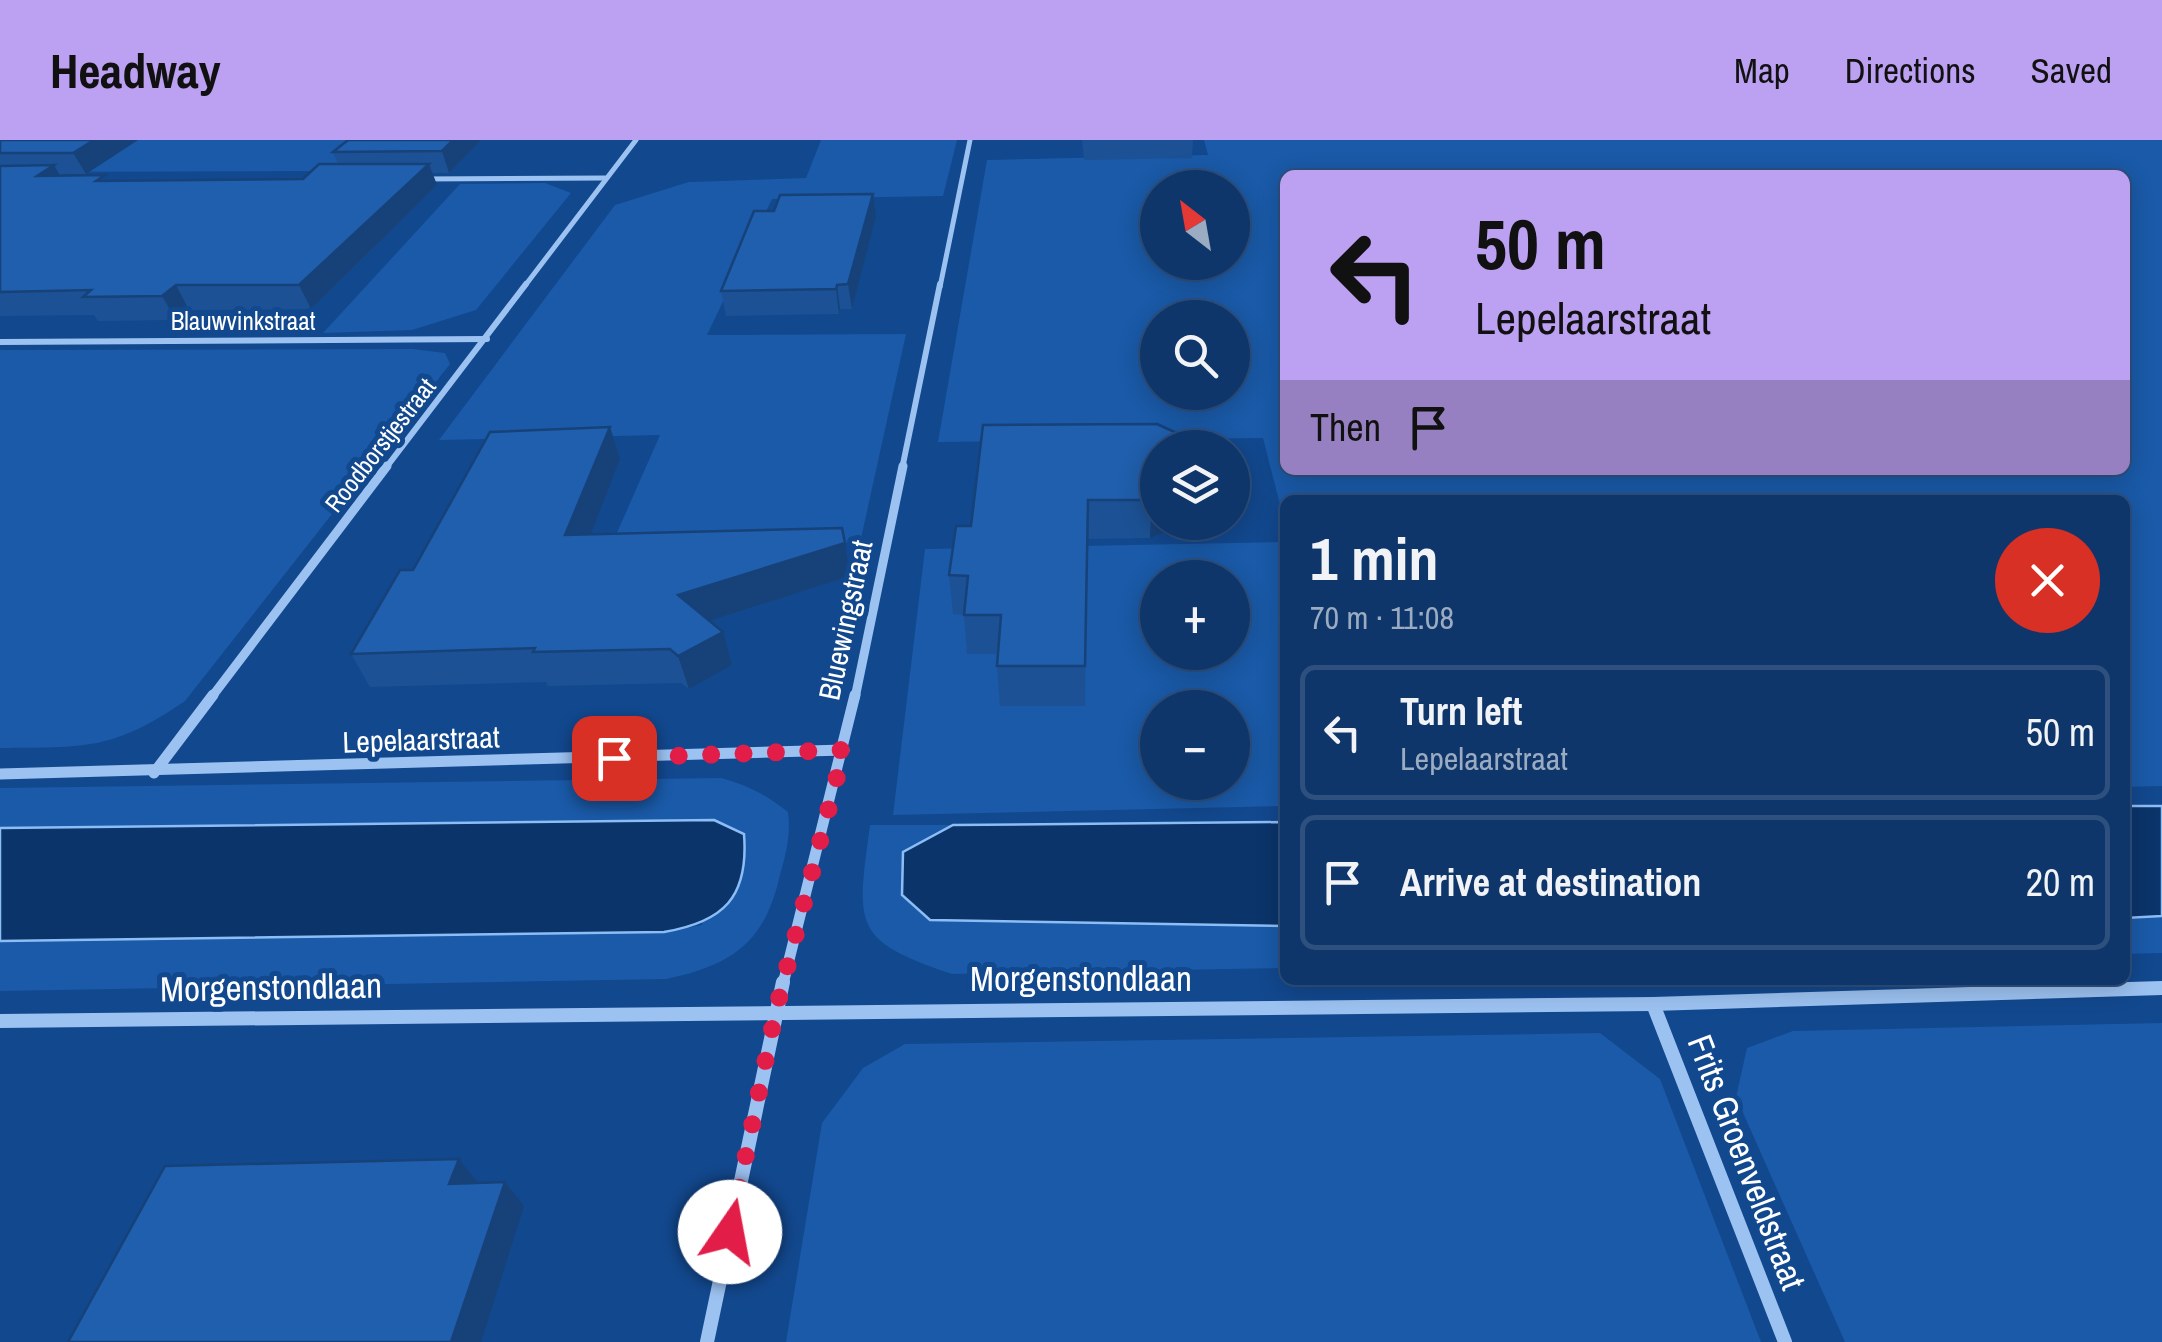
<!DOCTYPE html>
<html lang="en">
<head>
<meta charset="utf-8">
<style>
  body { margin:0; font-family:"Archivo Narrow",sans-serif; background:#1c4172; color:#f1f3f6; height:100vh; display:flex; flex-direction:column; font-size:38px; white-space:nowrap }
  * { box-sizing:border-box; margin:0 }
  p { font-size:32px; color:#9babc1 }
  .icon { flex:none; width:55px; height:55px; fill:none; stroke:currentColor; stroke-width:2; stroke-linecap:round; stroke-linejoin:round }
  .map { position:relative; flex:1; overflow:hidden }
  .panel { position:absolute; left:1280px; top:355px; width:850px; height:490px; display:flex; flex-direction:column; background:#0e366a; border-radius:15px; box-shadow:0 5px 25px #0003,0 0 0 2px #2e507e }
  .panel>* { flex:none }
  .top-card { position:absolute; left:1280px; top:30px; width:850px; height:305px; border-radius:15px; box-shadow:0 5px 25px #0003,0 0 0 2px #2e507e; background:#bca0f2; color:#111; overflow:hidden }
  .needle { width:65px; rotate:329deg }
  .tools { position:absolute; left:1140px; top:30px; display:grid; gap:20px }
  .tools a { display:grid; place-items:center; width:110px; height:110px; border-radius:50%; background:#0e366a; box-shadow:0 5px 25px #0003,0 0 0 2px #2e507e; font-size:50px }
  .pin { position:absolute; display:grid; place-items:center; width:85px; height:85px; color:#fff; margin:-42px; border-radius:20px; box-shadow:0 5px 15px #0006 }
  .me { position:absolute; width:110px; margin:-55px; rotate:12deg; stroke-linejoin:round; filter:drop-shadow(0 0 8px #0008) }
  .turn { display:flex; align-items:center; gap:35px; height:210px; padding:0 30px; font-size:45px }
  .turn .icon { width:130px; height:130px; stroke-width:2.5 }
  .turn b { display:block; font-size:70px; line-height:85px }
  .then { display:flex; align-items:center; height:95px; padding:0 30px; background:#0003; gap:20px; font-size:38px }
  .round { display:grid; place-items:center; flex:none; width:105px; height:105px; border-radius:52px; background:#1c4172 }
  .overview { display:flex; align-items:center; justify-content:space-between; height:170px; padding:0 30px }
  h1 { font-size:60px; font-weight:800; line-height:75px }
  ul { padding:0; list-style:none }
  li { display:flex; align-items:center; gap:30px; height:135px; margin:0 20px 15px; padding:0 10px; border:5px solid #2e507e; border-radius:15px }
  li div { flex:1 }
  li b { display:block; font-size:38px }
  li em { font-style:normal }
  header { display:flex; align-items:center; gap:60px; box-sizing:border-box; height:140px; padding:0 50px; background:#bca0f2; color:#111 }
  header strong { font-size:48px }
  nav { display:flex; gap:55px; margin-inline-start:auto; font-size:35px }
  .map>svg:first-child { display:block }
</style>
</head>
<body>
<header>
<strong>Headway</strong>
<nav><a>Map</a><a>Directions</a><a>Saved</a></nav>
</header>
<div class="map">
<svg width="2162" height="1202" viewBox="0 0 2162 1202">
  <rect width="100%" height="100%" fill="#12488e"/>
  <g fill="#1a5aa8" fill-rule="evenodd">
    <polygon points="0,0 378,0 343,31 0,32"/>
    <polygon points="821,0 957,0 943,56 772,59 707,195 906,194 860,403 612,404 660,295 439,300 615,65 689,42 806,38"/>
    <path d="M1204,0H2162V646L2125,647V360H1285V384L1263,298L938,302L987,20L1208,15ZM1285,35H2125V330H1285ZM1158,48H1232V122H1158ZM1158,178H1232V252H1158Z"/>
    <polygon points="545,43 571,53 476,170 412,190 323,193 460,44"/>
    <path d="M413,209L445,213L450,224L185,561C112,611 85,607 0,608V210Z"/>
    <path d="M1285,402V666L893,675L925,409ZM1158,438H1232V512H1158ZM1158,568H1232V642H1158Z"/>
    <path d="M721,638C748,645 766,655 788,672C791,695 786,713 780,735C765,802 733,825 666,839L0,851V801L663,792L702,785L713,680L0,688V648Z"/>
    <path d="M870,685H953L903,712L930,780L1285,786V828L952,834C850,800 857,784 870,685Z"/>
    <polygon points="2162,776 2162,813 2125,814 2125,778"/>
    <polygon points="2162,883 2162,1202 1845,1202 1736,957 1747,908 1793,891"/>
    <polygon points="1600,893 1660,939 1761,1202 786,1202 822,983 863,928 905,904"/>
  </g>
  <g fill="#0b346a" stroke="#8dbdf5" stroke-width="2.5">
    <polygon points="2162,666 2162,776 2125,778 2125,666"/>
    <path d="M714,680L744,694C749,758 723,782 664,792L0,801V688Z"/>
    <polygon points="1285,682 1285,786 930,780 902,755 903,712 953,685"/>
  </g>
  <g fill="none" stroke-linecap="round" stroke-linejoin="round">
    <g stroke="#9cc2f1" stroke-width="5">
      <polyline points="421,39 605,38"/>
      <polyline points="524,147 636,0"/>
      <polyline points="940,147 970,0"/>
    </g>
    <g stroke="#9cc2f1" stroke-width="6">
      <polyline points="0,202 487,199"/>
      <polyline points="385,329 526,144"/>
      <polyline points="902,329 940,144"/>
    </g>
    <g stroke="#9cc2f1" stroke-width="9">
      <polyline points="211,558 387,326"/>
      <polyline points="855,558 903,326"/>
    </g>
    <g stroke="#9cc2f1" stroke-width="11">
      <polyline points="154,633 213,555"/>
      <polyline points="0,634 844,610"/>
      <polyline points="783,844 855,555"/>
    </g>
    <g stroke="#9cc2f1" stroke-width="14">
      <polyline points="1653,864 1785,1202"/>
      <polyline points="0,881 1653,864 2162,848"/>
      <polyline points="707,1202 783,842"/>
    </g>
  </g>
  <g fill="#1c5295">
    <polygon points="0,0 138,0 86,34 59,34 108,41 303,39 338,24 333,12 481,0 449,33 432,33 437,45 311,169 189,170 176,180 98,181 94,175 0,176"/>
    <polygon points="1082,0 1193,0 1192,18 1084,20"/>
    <polygon points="873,54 876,77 852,169 840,169 839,174 726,176 721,151 774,71"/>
    <polygon points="1157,284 1150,398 1087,399 1085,566 1000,566 997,526 998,514 967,514 964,475 953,474 949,435 971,386"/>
    <polygon points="610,287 620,319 591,394 850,436 710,481 732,525 689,549 681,543 548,546 546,542 370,547 351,514 413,430"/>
  </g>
  <g fill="#164279">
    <polygon points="94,0 138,0 86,34 73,13"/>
    <polygon points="453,0 481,0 449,33 442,11"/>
    <polygon points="429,24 437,45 311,169 299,145"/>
    <polygon points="54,25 66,47 37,36"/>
    <polygon points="873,54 876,77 852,169 848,144"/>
    <polygon points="176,145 189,170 176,180 162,156"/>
    <polygon points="837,145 840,169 839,174 836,149"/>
    <polygon points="610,287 620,319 578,428 565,395"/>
    <polygon points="1158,358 1158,382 1189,382 1150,398 1152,360"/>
    <polygon points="845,403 850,436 688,488 678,455"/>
    <polygon points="723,492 732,525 689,549 678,516"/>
    <polygon points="459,1019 479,1044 449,1044"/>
    <polygon points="505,1042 524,1066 481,1202 451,1202"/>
  </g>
  <g fill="#205fad" stroke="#164279" stroke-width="2.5">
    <polygon points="0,0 94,0 73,13 0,13"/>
    <polygon points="348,0 453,0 442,11 333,12"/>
    <polygon points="319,24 429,24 299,145 176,145 162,156 83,157 91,150 0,152 0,26 54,25 37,36 105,35 96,41 303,39"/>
    <polygon points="873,54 848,144 837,145 836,149 721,151 754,71 774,71 780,55"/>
    <polygon points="1157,284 1203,305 1203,308 1158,308 1158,358 1152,360 1088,360 1085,526 997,526 1001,475 964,475 968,436 949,435 956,386 971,386 983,285"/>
    <polygon points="610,287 565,395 842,388 845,403 678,455 723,492 678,516 670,509 533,512 535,508 351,514 400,430 413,430 490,292"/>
    <polygon points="459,1019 449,1044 505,1042 451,1202 68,1202 165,1026"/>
  </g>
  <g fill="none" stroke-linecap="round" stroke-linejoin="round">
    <polyline stroke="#e11d48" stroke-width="18" stroke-dasharray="0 32.4" points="614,618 844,610 776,870 730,1092"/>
  </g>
  <g text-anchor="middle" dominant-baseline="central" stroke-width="10" stroke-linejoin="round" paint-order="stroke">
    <g font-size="25" fill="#fff" stroke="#12488e">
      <text x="243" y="181">Blauwvinkstraat</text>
      <text transform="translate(380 305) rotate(-52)">Roodborstjestraat</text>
    </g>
    <g font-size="30" fill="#fff" stroke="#12488e">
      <text transform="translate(845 480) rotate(-78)">Bluewingstraat</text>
      <text transform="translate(421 599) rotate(-2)">Lepelaarstraat</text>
    </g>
    <g font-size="35" fill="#fff" stroke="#12488e">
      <text x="1081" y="838">Morgenstondlaan</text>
      <text transform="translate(271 847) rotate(-1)">Morgenstondlaan</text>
      <text transform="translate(1747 1022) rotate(69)">Frits Groenveldstraat</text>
    </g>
  </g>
</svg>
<div class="tools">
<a><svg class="needle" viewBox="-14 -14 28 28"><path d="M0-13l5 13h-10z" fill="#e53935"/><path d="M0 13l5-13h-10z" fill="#9babc1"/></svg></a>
<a><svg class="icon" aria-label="search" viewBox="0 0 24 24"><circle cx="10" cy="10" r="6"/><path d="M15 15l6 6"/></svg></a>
<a><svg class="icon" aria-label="layers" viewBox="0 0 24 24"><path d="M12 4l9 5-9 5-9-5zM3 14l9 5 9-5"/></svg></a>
<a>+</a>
<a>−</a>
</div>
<div class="pin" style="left:614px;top:618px;background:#d93025"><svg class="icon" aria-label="arrive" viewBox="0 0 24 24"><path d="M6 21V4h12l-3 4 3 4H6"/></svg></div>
<svg class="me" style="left:730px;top:1092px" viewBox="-20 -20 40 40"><circle r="19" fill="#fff"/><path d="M0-13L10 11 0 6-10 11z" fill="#e11d48"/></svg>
<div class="top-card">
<div class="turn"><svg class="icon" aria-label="left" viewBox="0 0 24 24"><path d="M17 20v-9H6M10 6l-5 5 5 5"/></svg><div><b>50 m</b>Lepelaarstraat</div></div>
<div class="then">Then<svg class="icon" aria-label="arrive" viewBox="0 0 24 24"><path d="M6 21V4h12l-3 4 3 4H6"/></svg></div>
</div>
<section class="panel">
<div class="overview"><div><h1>1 min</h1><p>70 m · 11:08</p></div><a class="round" style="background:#d93025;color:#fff"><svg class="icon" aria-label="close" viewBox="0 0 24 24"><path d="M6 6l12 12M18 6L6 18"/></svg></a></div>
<ul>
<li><svg class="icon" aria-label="left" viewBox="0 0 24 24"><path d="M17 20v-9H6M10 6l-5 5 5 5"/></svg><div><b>Turn left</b><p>Lepelaarstraat</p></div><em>50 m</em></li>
<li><svg class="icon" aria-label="arrive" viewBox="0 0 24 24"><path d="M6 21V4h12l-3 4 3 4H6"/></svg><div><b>Arrive at destination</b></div><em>20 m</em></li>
</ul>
</section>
</div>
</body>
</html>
